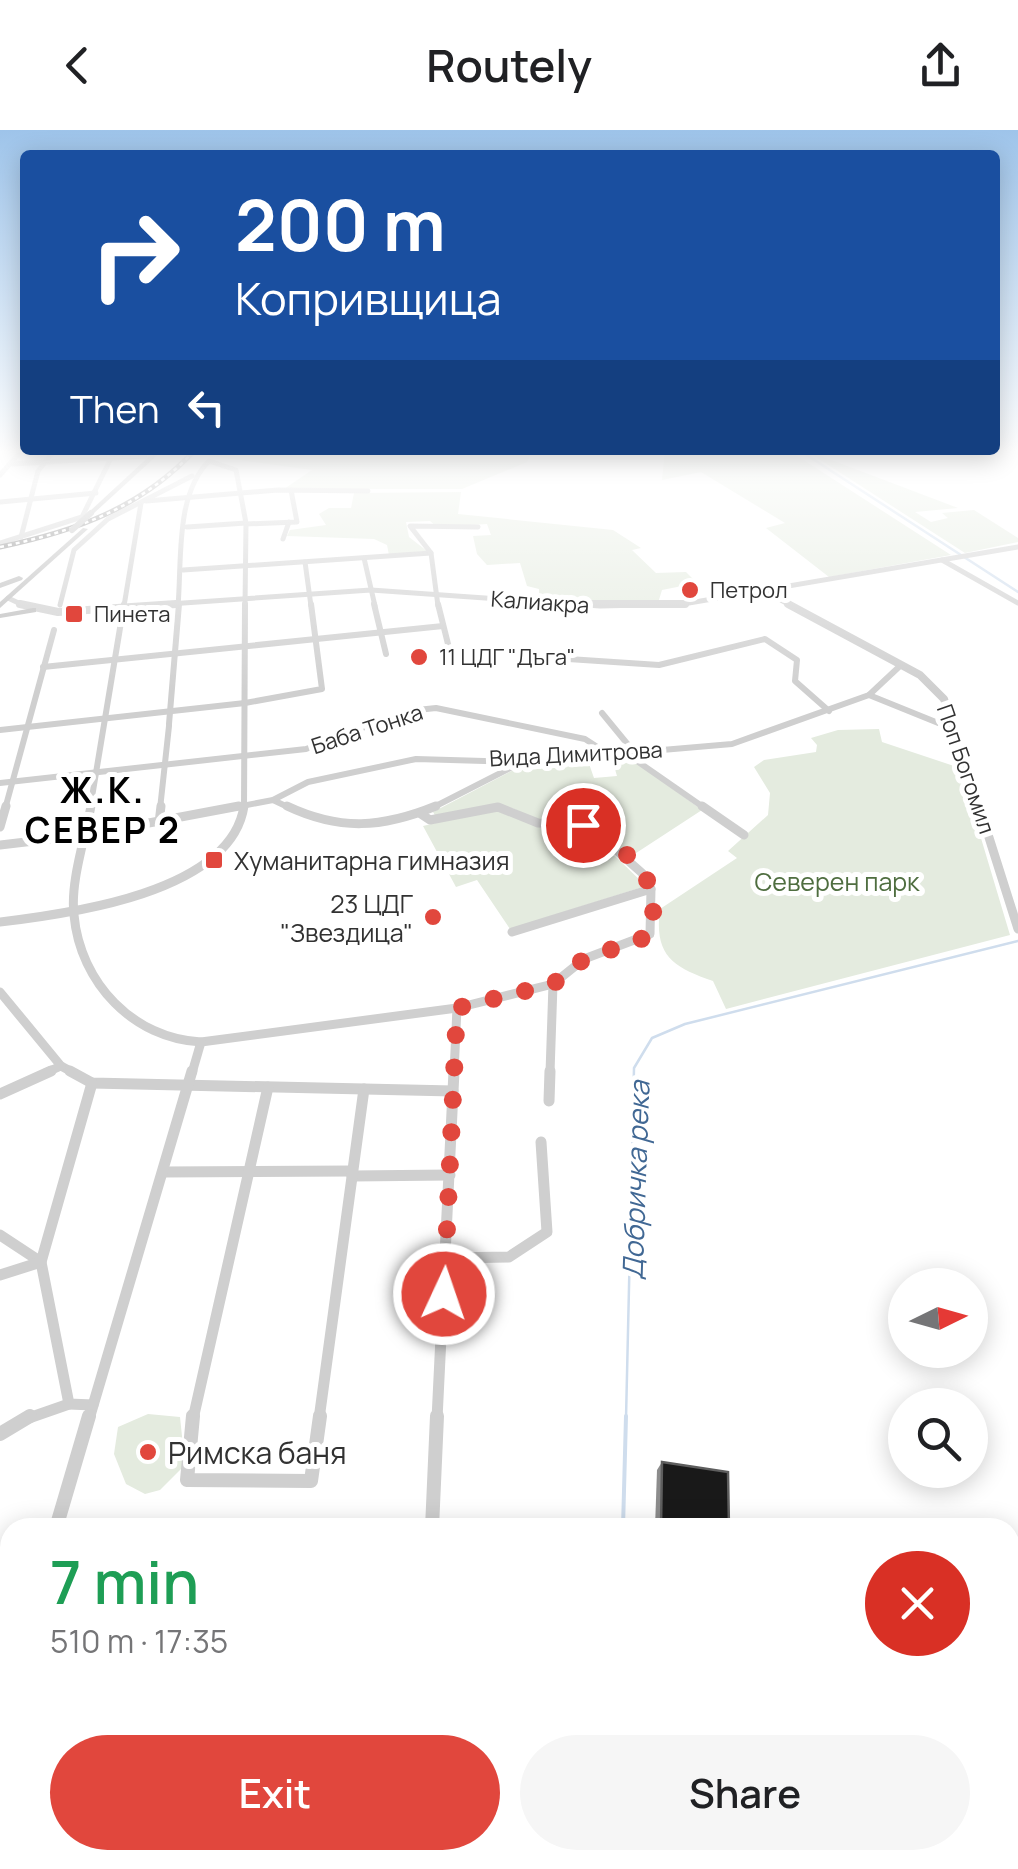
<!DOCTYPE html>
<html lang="en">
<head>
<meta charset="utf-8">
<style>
  body { margin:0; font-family:Manrope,sans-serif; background:#f6f6f6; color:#202124; height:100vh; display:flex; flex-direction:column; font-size:38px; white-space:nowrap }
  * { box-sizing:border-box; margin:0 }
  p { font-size:32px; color:#757577 }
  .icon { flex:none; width:55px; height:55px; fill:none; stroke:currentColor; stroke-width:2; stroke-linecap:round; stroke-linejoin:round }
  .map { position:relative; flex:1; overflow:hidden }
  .drawer { position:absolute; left:0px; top:1388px; width:1020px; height:352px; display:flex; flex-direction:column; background:#fff; border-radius:30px 30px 0 0; box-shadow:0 5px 25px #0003 }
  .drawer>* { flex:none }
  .banner { position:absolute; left:20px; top:20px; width:980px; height:305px; border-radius:10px; box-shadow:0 5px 25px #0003; background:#1a4fa0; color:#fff; overflow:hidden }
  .needle { width:65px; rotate:85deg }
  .buttons { position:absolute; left:888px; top:1138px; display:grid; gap:20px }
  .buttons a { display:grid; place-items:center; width:100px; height:100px; border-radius:50%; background:#fff; box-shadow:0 5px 25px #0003; font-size:50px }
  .pin { position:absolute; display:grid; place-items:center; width:85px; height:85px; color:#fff; margin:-42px; border:5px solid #fff; border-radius:50%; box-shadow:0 2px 10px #0007 }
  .me { position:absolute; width:110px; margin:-55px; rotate:3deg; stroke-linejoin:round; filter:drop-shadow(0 0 8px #0008) }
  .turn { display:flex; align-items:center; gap:35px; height:210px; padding:0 50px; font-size:45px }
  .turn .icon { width:130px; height:130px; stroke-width:2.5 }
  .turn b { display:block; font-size:70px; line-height:85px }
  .then { display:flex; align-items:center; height:95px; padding:0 50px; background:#0003; gap:20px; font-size:38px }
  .round { display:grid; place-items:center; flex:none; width:105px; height:105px; border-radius:52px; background:#f6f6f6 }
  .overview { display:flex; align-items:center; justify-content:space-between; height:170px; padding:0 50px }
  h1 { font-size:60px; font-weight:600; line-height:75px; color:#1e9e55 }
  .primary-button { display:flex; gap:20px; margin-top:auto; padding:20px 50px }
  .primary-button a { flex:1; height:115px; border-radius:60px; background:#e1473d; color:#fff; font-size:40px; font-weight:600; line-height:115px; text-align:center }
  .primary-button a+a { background:#f6f6f6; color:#202124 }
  header { display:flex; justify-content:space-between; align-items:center; height:130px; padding:0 50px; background:#fff; font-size:45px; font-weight:600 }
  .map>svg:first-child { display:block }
</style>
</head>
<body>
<header><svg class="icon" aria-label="back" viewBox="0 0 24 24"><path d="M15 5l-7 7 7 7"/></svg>Routely<svg class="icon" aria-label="share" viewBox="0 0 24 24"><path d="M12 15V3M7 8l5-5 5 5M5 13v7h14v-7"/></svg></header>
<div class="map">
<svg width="1018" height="1739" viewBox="0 0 1018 1739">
  <rect width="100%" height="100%" fill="#fff"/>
  <g fill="#e4ebdf">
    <polygon points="198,320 533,320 527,332 462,359 284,359 312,340 195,324"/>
    <polygon points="665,320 788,320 951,425 829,447 766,398 785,393 701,342 662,350"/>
    <polygon points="805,320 958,378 915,382 931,392 948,388 942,383 974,380 1018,408 1018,412 965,423"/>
    <polygon points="461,362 458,384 613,400 641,418 632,420 656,443 686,442 697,453 662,460 658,473 539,468 539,459 527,456 520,433 487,435 477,424 473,406 491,405 487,394 437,397 430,391 406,392 409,407 427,421 389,425 387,415 374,409 287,406 290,400 326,395 319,384 329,378 351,378 354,363"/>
    <path d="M879,599L882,612L960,638L1010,805L726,879L713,851C672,837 654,825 660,779L737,728L728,721L768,685L770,663L754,637L764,630L816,622L817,615L811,608L838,600Z"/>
    <polygon points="626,625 702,680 630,727 595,695 545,693 512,678 436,687 433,682 525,634 587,628 594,648 617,646 611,626"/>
    <polygon points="493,679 542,698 586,698 646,756 510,799 477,750 456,757 423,696"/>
    <polygon points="148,1284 180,1287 185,1335 160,1360 145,1364 126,1354 114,1324 118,1297"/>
  </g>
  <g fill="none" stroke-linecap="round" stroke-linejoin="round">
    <g stroke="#cfdded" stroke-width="2.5">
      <polyline points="799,320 1018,462"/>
      <polyline points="626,1289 634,938 652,908 685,894 1018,811"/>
    </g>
    <polyline stroke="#cfdded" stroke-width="4" points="623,1398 626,1286"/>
    <g stroke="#cfcfcf" stroke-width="5">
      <polyline points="13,334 145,326"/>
      <polyline points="0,345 22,320"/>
      <polyline points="146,371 278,360 368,361"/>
      <polyline points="0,372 96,363"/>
      <polyline points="246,394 297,392 291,360"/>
      <polyline points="187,397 246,393"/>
      <polyline points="21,407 38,341 55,320"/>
      <polyline points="283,409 289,392"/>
      <polyline points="0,413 82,387 115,320"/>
      <polyline points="364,428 375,476"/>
      <polyline points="942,430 1018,473"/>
      <polyline points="305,432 311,476"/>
      <polyline points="183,440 431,423"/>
      <polyline points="60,475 74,420 108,389 192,346"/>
      <polyline points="124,476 141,373"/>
      <path d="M178,476C182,430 175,365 209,331L236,340L246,393L245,476"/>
      <polyline points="438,476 431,423 410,396 478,397"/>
    </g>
    <g stroke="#cfcfcf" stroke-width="6">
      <polyline points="374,474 386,524"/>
      <polyline points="438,474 452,530"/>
      <polyline points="523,526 659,535 765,509 797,530 795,551 829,581"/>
      <polyline points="43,537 443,496"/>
      <polyline points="869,565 958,601"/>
      <polyline points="602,583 634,622"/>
      <polyline points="169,594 179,474"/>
      <polyline points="0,600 245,573 322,559 311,474"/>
      <polyline points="624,622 706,679"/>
      <polyline points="0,653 306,619 408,581 436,578 585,609 608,624"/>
      <polyline points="273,670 292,679"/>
      <polyline points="5,679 54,500"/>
      <polyline points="90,679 124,474"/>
      <polyline points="160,679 169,596"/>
      <polyline points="226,679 273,670 308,652 416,629 522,632 732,614 869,565 901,535"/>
      <polyline points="244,679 245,474"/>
      <polyline points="430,679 520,633"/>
      <polyline points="489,679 502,679"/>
    </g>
    <g stroke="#cfcfcf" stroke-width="9">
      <path d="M91,676C85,709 70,752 74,785C80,853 134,909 201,912L457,878L553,854L584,829L650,804L651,759"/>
      <path d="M287,676C340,701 382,698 436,676"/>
      <polyline points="702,676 744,705"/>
      <polyline points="421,684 430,690 498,677 538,693 589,696 642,743 651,759 512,802"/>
      <polyline points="159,693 161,676"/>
      <polyline points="0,697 6,676"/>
      <polyline points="0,715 85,705 239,676"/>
      <path d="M0,792C68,784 231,763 244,676"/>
      <polyline points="0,862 61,936 74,943"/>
      <polyline points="45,943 61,936"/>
      <polyline points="192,943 201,912"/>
      <polyline points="454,943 457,878"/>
      <polyline points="550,943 553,854"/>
    </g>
    <g stroke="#cfcfcf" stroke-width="11">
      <polyline points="70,941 92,953 453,961"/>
      <polyline points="0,964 51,941"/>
      <polyline points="549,971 550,941"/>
      <polyline points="163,1042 352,1041"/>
      <polyline points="352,1046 450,1045"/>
      <polyline points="0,1105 41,1132 69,1274 93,1275"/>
      <polyline points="446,1128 509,1127 547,1102 541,1012"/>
      <polyline points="0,1145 41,1132 92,953"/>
      <polyline points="26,1289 69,1274"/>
      <polyline points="89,1289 192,941"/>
      <polyline points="193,1289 268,957"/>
      <polyline points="319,1289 364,959"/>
      <polyline points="437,1289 454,941"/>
    </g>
    <g stroke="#cfcfcf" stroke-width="14">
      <polyline points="193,1286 187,1350 311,1351 320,1286"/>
      <polyline points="0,1304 30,1286"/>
      <polyline points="56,1398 89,1286"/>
      <polyline points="432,1398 437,1286"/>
      <polyline points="0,1585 10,1553"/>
      <polyline points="269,1730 269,1739"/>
      <polyline points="475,1730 475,1739"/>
      <polyline points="644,1730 645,1739"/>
      <polyline points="142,1739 160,1730"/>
    </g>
    <g stroke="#cfcfcf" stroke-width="5">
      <polyline points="766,462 792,476"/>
      <polyline points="8,468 25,476"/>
      <polyline points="140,476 371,460 600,476 683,474 1018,417"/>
    </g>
    <g stroke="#cfcfcf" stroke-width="8">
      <polyline points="20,474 58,482 176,474"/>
      <polyline points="568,474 685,474"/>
      <polyline points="788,474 920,545 944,569 979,679"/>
    </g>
    <polyline stroke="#cfcfcf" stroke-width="9" points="979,676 1018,799"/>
    <g fill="#bcbcbc" fill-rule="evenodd">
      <polygon points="156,320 163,320 93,384 89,384 89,382"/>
      <polygon points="83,398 88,399 0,478 0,472"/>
      <polygon points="19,446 23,448 22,450 0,458 0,453"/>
      <polygon points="33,478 36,478 36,482 0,488 0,484"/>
      <rect x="0" y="1447" width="10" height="20"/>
      <polygon points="0,1471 10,1472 10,1492 0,1491"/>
      <polygon points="1010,1580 1018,1584 1018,1606 1010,1602"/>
      <polygon points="1010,1604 1018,1608 1018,1630 1010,1626"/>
    </g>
    <g stroke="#878787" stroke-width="5">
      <path id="rail" d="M0,417C76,401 141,378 195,320"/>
    </g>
    <use href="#rail" stroke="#fff" stroke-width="2.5" stroke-dasharray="4" stroke-linecap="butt"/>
    <polyline stroke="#bcbcbc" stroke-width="6" points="72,400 91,383"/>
  </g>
  <polygon fill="#8c8c8c" points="662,1332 729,1398 655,1398 657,1340"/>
  <polygon fill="#191919" stroke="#5e5e5e" stroke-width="2.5" points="662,1332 728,1342 729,1398 661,1398"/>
  <linearGradient id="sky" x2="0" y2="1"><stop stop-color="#9ec4ea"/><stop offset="0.57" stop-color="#fff"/><stop offset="1" stop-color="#fff" stop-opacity="0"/></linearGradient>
  <rect width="1018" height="563" fill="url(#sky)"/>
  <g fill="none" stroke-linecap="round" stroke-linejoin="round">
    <path stroke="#e1473d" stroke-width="18" stroke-dasharray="0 32.4" d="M444,1164L457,878L553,854L584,829L644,808L653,798C653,787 654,769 651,759C644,737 605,700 583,695"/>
  </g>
  <g fill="#e1473d" stroke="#fff" stroke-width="4">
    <circle cx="690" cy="460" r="10"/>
    <rect x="64" y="474" width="20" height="20" rx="5"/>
    <circle cx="419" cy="527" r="10"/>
    <rect x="204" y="720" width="20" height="20" rx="5"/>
    <circle cx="433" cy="787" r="10"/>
    <circle cx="148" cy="1322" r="10"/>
  </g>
  <g text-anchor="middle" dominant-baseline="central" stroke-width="10" stroke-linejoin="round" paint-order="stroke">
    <g font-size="22" fill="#323232" stroke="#fff" text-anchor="start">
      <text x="710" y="460">Петрол</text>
      <text x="94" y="484">Пинета</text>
      <text x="439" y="527">11 ЦДГ "Дъга"</text>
    </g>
    <g font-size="22" fill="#323232" stroke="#fff">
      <text transform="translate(540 472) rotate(4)">Калиакра</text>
      <text transform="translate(367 599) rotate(-18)">Баба Тонка</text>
      <text transform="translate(576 624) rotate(-3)">Вида Димитрова</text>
      <text transform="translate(966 639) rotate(71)">Поп Богомил</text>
    </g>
    <g font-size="25" fill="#323232" stroke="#fff" text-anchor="start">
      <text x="234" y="730">Хуманитарна гимназия</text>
      <text x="413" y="773" text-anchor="end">23 ЦДГ<tspan x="413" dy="29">"Звездица"</tspan></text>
    </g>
    <g font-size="25" fill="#4f6e40" stroke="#fff">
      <text x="837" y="751">Северен парк</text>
    </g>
    <g font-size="28" font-style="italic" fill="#416894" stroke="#fff">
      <text transform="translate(635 1050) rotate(-88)">Добричка река</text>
    </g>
    <g font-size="30" fill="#323232" stroke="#fff" text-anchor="start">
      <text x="168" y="1322">Римска баня</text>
    </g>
    <g font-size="35" font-weight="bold" letter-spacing="2.5" fill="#000" stroke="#fff">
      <text x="103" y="660">Ж.К.<tspan x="103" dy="40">СЕВЕР 2</tspan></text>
    </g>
  </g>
</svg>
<div class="buttons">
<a><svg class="needle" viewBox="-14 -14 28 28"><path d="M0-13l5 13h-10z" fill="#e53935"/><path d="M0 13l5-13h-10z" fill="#757577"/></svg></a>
<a><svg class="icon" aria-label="search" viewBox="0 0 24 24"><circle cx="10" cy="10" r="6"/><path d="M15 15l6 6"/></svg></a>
</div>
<div class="pin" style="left:583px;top:695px;background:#d93025"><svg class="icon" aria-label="arrive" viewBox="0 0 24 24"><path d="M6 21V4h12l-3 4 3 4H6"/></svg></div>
<svg class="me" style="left:444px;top:1164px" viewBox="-20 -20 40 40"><circle r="17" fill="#e1473d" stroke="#fff" stroke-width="3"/><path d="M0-11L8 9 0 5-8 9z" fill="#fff"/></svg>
<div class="banner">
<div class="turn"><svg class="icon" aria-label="right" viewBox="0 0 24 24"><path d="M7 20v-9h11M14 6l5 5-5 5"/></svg><div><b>200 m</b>Копривщица</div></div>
<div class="then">Then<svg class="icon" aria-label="left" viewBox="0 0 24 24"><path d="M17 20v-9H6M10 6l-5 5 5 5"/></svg></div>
</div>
<section class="drawer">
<div class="overview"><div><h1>7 min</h1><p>510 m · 17:35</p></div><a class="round" style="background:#d93025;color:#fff"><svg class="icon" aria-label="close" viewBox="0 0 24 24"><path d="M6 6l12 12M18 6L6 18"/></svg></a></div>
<div class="primary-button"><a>Exit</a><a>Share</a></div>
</section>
</div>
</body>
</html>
